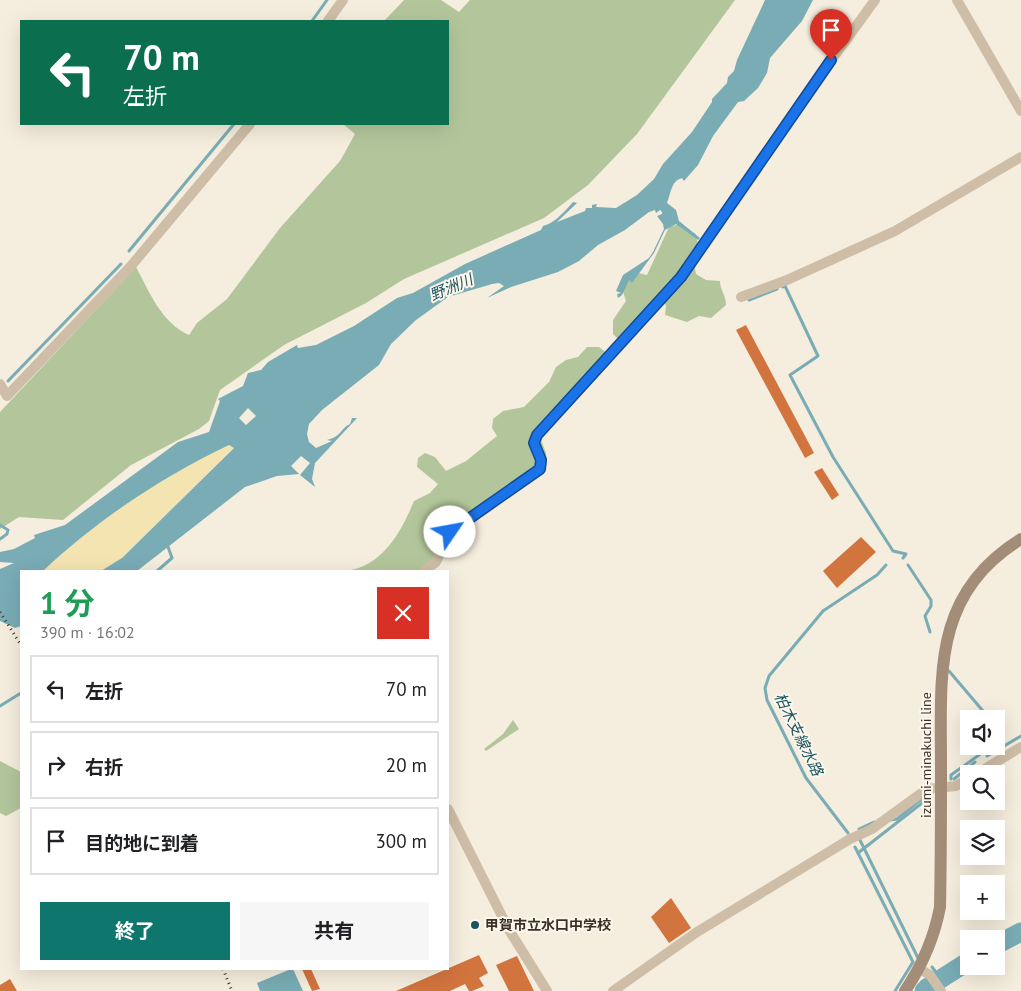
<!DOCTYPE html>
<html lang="ja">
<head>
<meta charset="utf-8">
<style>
  body { margin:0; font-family:"PT Sans","Noto Sans JP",sans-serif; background:#f6f6f6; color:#202124; height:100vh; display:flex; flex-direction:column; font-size:19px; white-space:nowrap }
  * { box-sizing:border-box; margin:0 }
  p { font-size:16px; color:#757577 }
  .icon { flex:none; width:28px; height:28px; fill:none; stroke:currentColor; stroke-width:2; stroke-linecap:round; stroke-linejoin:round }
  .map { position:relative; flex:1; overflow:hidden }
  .panel { position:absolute; left:20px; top:570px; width:429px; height:400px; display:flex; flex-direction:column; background:#fff; border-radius:0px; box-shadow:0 5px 20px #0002 }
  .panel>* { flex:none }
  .hud { position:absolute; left:20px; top:20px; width:429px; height:105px; border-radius:0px; box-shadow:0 5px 20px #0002; background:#0b6e4f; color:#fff; overflow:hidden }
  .controls { position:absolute; left:960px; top:710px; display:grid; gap:10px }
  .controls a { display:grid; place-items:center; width:45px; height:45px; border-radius:0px; background:#fff; box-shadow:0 5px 20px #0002; font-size:25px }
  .pin { position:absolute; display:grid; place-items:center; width:42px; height:42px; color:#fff; margin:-51px -21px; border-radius:50% 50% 50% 0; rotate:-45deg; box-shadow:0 0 5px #0007 }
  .pin .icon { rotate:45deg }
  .me { position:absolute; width:55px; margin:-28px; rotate:57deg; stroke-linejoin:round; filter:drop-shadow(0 0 4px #0008) }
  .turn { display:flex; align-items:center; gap:18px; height:105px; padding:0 20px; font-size:22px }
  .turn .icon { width:65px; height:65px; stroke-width:2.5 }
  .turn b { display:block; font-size:35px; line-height:42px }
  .round { display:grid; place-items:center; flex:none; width:52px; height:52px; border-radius:0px; background:#f6f6f6 }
  .overview { display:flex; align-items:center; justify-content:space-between; height:85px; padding:0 20px }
  h1 { font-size:30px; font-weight:700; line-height:38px; color:#1e9e55 }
  .cta { display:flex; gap:10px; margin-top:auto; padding:10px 20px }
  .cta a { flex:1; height:58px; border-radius:0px; background:#0f766e; color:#fff; font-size:20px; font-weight:700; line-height:58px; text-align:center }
  .cta a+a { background:#f6f6f6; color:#202124 }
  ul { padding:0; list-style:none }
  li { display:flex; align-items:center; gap:15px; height:68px; margin:0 10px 8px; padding:0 10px; border:2px solid #e0e0e0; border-radius:0px }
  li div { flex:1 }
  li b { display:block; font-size:19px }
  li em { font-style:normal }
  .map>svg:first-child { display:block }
</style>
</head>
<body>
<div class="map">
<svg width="1021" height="991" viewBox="0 0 1021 991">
  <rect width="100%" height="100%" fill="#f5eddd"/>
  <g fill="#b3c69b">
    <path d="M404,0H441L459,12L470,0H735L637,134L588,185L544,218L404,279L366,303L284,345L220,390L209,421L199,429L131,465L63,520L19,517L0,529V412L136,267C150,293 161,322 189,335L197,323L227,299L280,228L340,161L355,134L343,124H448V21H384Z"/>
    <path d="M679,224L687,232L695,233L699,248L693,258L696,274L706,280L720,281C720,290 726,295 726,305L711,318L699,316L687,322L665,315L666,306L664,302L621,342L613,334V320L626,301L622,289L634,272L647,275L669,227Z"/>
    <path d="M587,347H599L607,353L539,434L546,453L547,465L470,519V525L452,539L448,552L421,571H346C383,566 401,532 414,501L430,493L438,484L417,467L418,458L425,453L435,457L446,471L466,461L497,436L492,428L493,419L503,411L524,407L549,382L556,367L566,360L578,357Z"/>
    <polygon points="513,720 519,729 486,751 484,749 503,734"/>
    <polygon points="0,761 21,772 21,808 6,816 0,813"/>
  </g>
  <path fill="#f3e4b1" d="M229,445L234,447L122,558L101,571H43C97,520 162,477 229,445Z"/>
  <g fill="#79acb5" fill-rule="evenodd">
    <path d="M765,0H813L802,21L770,58L767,73L758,88L744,101L738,102L713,136L698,165L684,181L682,178C671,181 671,193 667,203L676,210L679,221L700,238L698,240L676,224L665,230L654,253L632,283L629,280L622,295L618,298L617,294L621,293L616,291L623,275L649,258L653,252L664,229L663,224L657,216L662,214V212L660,210L656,213L655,210L649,212L625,230L598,245L579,261L558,272L511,287L487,298L504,286L499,283L492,284L448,297L416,320L391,344L379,365L322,410L309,424L307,434L309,442L316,448L332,441L327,440C341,437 342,427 350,424L352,418H357L315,463L312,479L315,487L300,475L310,463L301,456L291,466L299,474L277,476L245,487L137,571H101L122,558L234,448L229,445C162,477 97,520 43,571H21V626L15,628L0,621V569L14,563L0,562V552L14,549L35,538L34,535L65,525L178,442L209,432L220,401L218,399L243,386L248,373L261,370L268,362L297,345L298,348L316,345L354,326L397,298L413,293L465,264L541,230L543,226C555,223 565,211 573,202L577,203L557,222L585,211L586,208H592V205L597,204L596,207L616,208L637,195L654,179L663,164L692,132L712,102V99L727,83L728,77L734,71L737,60ZM248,408L256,416L246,425L239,418Z"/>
    <polygon points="291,969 293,969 303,991 260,991 257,983"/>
  </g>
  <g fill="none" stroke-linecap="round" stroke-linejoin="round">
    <g stroke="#79acb5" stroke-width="3">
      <polyline points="312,21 327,0"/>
      <polyline points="129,251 234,124"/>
      <polyline points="783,287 785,286 818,356 790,375 833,457 893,551 906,554 903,558"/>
      <polyline points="749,300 777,289"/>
      <polyline points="8,381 121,264"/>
      <polyline points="0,525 8,530 7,534 0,539"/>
      <polyline points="908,565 931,600 931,606 925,616 930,632"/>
      <polyline points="157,571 172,558 167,544"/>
      <polyline points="949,671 983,711 983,719"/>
      <polyline points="0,706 21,693"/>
      <polyline points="987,756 1021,736"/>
      <polyline points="951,779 951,775 986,750 986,746"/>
      <polyline points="954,779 975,762"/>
      <polyline points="890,820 897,819 924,797"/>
      <polyline points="859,829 874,822"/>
      <polyline points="848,833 806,778 767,700 765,688 769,676 823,611 877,575 886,565"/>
      <polyline points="859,838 918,958"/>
      <polyline points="855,847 913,962 895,991"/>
      <polyline points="858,853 931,796"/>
      <polyline points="932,967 941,979"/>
    </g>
    <g stroke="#79acb5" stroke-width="19">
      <polyline points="996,945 1021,932"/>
      <polyline points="939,980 969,961"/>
      <polyline points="924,991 928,987"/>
    </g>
  </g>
  <g fill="#d2743e">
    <polygon points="746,325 814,453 805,458 736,330"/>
    <polygon points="822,468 839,495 832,500 814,472"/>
    <polygon points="861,537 876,552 837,588 823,571"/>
    <polygon points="671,898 691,928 669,943 651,917"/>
    <polygon points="479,955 488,973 479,978 484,986 472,991 469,991 465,984 450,991 396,991"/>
    <polygon points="517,956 534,991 509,991 496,965"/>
    <polygon points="302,969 311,969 320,989 312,991"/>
    <polygon points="10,979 17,991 0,991 0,985"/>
  </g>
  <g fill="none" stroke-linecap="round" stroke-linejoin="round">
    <g stroke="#cfbea7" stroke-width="10">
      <polyline points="957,0 1021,111"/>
      <polyline points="328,21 343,0"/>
      <polyline points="741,297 787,280 895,231 1021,157"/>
      <polyline points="0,384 7,396 131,266 250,124"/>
      <polyline points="424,571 436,562 450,532 540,469 541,460 534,443 537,435 681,277 809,91 875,0"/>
      <polyline points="976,774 1021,747"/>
      <polyline points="448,809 509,930 547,991"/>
      <polyline points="920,969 930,975 941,991"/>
      <polyline points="613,991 697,932 850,839 872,829 927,789 956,786 969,778"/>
    </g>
    <path stroke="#a38d78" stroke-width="12" d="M905,991C923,964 934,939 940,907C941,860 941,813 941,766C941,674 932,594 1021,539"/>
    <g stroke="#3b3029" stroke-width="3" stroke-dasharray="1 4" stroke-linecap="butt">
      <polyline points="0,612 21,645"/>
      <polyline points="223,969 232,991"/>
    </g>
  </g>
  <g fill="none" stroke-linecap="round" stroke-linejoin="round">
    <g stroke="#114b97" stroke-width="12">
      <polyline id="route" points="450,532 540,469 541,460 534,443 537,435 681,277 831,60"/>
    </g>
    <use href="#route" stroke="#1a73e8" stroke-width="9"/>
  </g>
  <circle fill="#195461" stroke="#fcf6eb" stroke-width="2" cx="475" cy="925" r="5"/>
  <g text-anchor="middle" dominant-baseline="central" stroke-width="4" stroke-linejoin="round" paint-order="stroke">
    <g font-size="14" fill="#3b3029" stroke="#fcf6eb">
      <text transform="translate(926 755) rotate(-90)">izumi-minakuchi line</text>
    </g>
    <g font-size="14" font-weight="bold" fill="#3b3029" stroke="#fcf6eb" text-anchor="start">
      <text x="485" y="925">甲賀市立水口中学校</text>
    </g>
    <g font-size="15" font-style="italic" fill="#195461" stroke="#fcf6eb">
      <text transform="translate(451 287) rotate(-23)">野洲川</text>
      <text transform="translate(799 734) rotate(64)">柏木支線水路</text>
    </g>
  </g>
</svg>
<div class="controls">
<a><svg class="icon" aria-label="sound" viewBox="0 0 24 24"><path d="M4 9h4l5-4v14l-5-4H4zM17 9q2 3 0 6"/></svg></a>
<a><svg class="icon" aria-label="search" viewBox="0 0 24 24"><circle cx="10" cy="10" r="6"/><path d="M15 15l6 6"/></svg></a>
<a><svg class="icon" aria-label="layers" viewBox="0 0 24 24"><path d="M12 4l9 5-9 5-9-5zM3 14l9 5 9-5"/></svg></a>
<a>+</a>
<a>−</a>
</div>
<div class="pin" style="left:831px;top:60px;background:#d93025"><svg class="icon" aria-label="arrive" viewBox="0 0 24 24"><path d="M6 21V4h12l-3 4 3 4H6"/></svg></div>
<svg class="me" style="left:450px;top:532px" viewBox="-20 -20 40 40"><circle r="19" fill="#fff"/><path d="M0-13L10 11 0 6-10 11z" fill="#1a73e8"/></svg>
<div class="hud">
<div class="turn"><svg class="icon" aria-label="left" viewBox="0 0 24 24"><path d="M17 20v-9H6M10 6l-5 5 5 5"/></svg><div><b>70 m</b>左折</div></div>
</div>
<section class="panel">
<div class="overview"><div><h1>1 分</h1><p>390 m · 16:02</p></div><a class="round" style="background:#d93025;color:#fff"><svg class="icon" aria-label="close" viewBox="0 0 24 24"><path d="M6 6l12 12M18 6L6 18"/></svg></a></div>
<ul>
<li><svg class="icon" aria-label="left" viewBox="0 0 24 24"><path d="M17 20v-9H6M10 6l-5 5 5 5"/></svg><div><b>左折</b></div><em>70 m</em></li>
<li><svg class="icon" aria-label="right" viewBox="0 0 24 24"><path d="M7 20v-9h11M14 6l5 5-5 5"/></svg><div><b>右折</b></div><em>20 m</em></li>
<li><svg class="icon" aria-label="arrive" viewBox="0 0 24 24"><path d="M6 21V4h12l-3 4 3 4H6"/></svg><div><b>目的地に到着</b></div><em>300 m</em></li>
</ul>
<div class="cta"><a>終了</a><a>共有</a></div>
</section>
</div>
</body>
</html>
